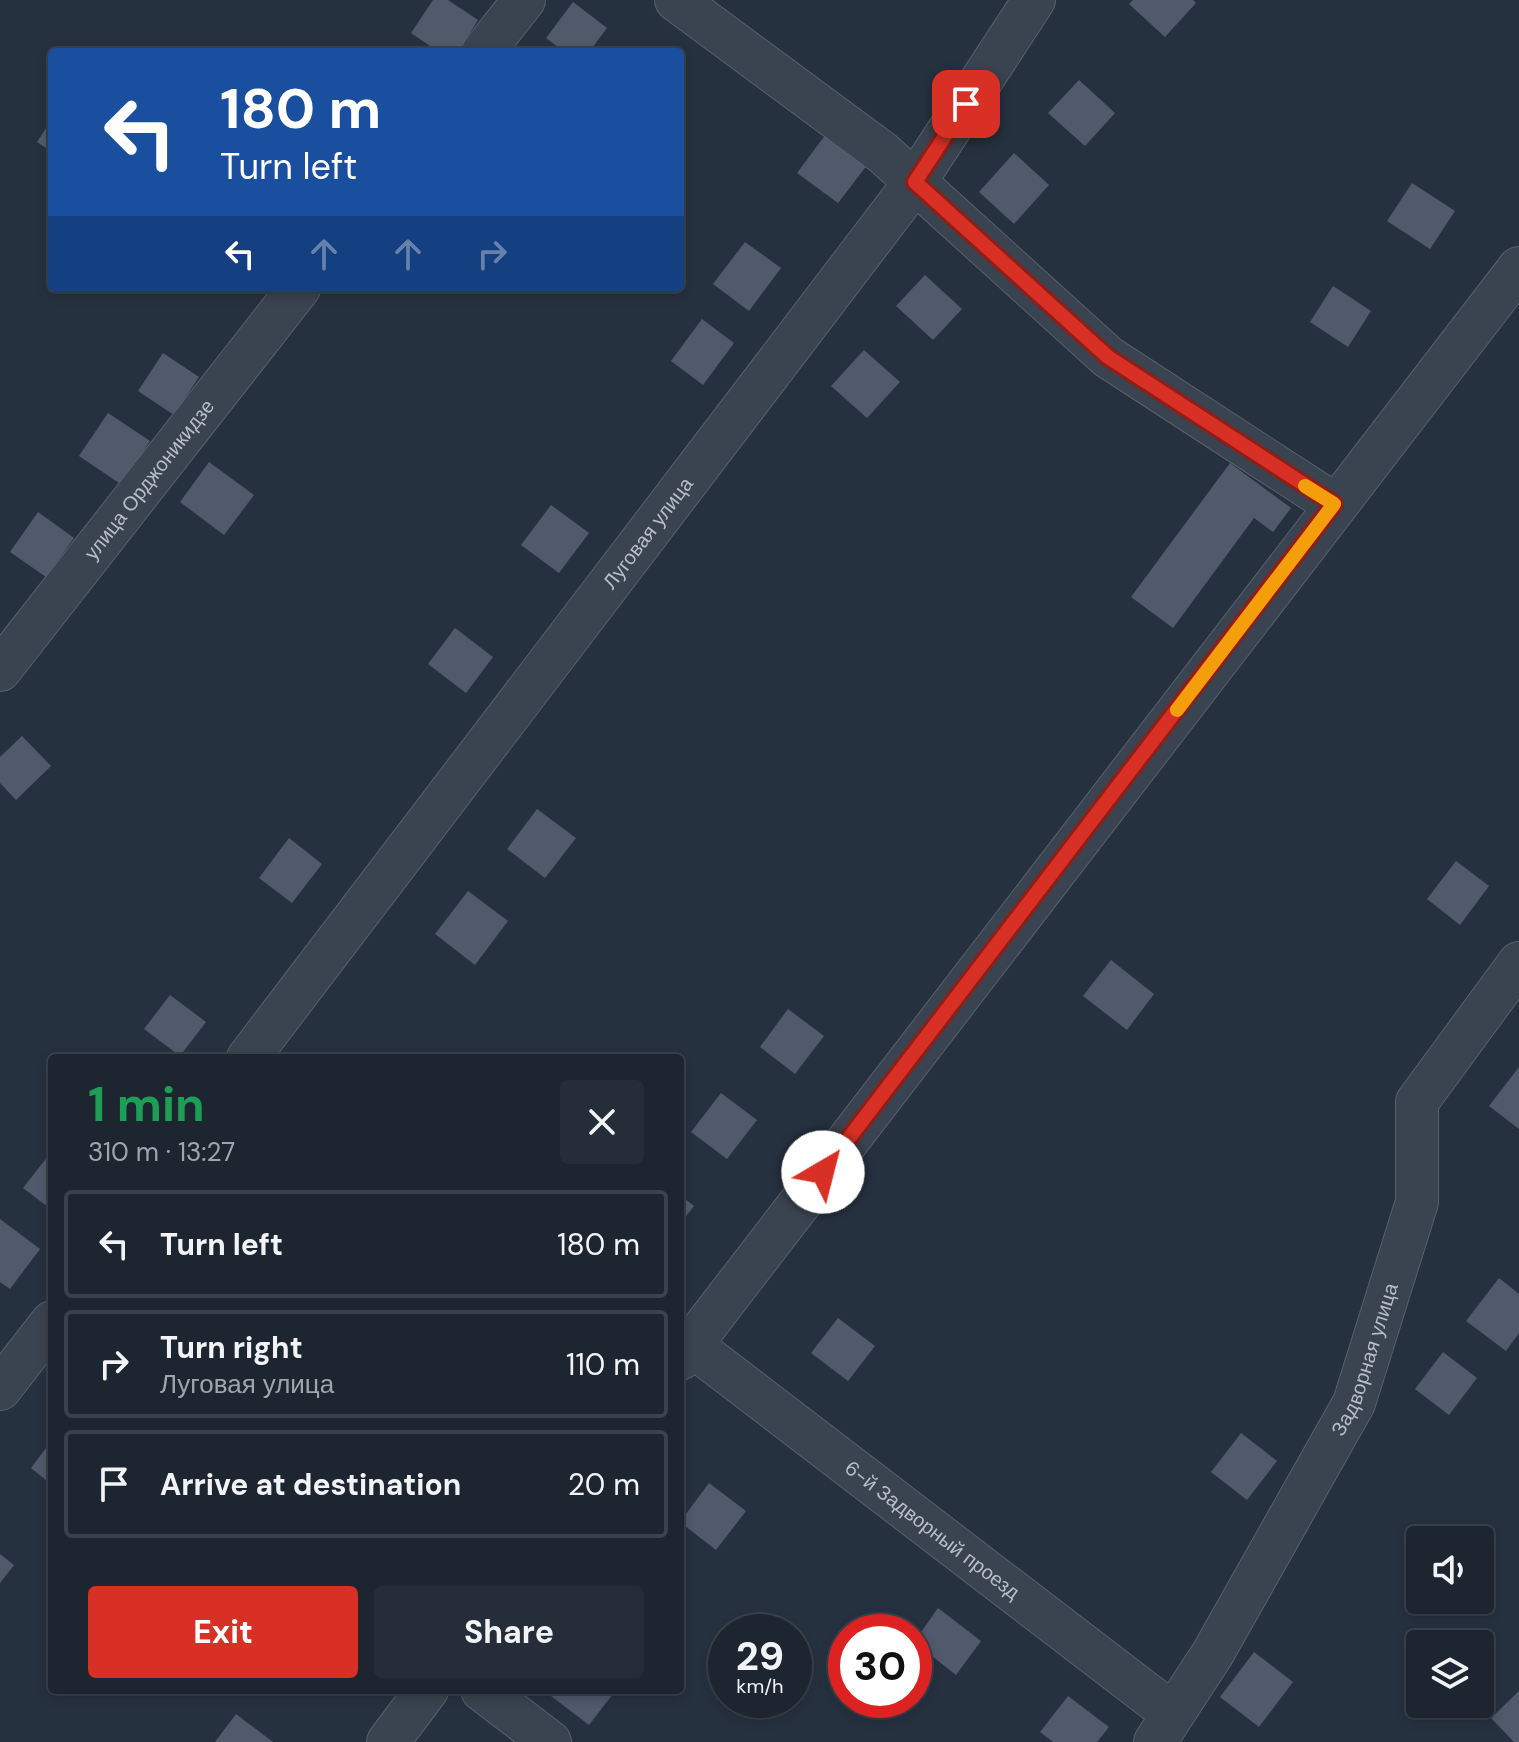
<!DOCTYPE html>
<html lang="en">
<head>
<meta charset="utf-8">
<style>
  body { margin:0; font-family:"DM Sans",sans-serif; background:#252d38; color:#f1f3f6; height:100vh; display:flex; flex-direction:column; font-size:30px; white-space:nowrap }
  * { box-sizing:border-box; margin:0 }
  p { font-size:26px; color:#a0a5ab }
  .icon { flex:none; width:44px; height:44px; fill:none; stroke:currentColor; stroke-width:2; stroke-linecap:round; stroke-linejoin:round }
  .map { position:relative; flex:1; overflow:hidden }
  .sheet { position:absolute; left:48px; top:1054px; width:636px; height:640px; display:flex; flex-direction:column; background:#1c2530; border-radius:8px; box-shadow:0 4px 12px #0003,0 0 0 2px #3a424c }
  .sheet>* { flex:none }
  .hud { position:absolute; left:48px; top:48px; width:636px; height:244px; border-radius:8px; box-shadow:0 4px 12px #0003,0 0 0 2px #3a424c; background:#1a4fa0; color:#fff; overflow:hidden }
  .controls { position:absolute; left:1406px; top:1526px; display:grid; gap:16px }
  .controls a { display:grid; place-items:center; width:88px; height:88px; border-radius:8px; background:#1c2530; box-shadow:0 4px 12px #0003,0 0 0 2px #3a424c; font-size:40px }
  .speed { position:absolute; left:708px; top:1614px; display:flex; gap:16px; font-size:40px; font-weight:700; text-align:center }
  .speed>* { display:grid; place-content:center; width:104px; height:104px; border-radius:50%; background:#1c2530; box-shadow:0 4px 12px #0003,0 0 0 2px #3a424c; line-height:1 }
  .speed small { font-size:20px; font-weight:400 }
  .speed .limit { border:12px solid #d22; background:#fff; color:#111 }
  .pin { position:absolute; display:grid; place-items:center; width:68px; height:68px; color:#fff; margin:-34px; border-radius:16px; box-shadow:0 4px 12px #0006 }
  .me { position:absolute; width:88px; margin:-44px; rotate:37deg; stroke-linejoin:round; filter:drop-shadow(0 0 6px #0008) }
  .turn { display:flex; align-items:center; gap:28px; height:168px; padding:0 40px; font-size:36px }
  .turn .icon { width:104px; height:104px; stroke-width:2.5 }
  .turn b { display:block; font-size:56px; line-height:68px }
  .lanes { display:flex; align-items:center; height:76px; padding:0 40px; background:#0003; justify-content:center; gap:40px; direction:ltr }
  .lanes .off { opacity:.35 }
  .round { display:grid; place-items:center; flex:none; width:84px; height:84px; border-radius:8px; background:#252d38 }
  .head { display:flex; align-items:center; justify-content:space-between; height:136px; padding:0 40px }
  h1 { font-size:48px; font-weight:700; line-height:60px; color:#1e9e55 }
  .cta { display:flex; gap:16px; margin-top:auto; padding:16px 40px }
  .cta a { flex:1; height:92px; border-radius:8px; background:#d93025; color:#fff; font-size:32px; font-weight:700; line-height:92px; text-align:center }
  .cta a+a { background:#252d38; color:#f1f3f6 }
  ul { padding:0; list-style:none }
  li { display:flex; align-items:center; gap:24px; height:108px; margin:0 16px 12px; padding:0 24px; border:4px solid #3a424c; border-radius:8px }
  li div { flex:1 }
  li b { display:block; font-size:30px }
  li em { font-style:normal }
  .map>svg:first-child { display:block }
</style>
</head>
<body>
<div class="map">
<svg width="1519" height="1742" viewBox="0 0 1519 1742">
  <rect width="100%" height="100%" fill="#263140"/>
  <g fill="#505a6b">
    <polygon points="433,0 448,0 478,20 458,52 439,52 411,33"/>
    <polygon points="1133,0 1193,0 1196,3 1165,37 1129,4"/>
    <polygon points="573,2 607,28 589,52 564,52 546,38"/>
    <polygon points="1079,80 1115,113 1085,146 1048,113"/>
    <polygon points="52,119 52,152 37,142"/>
    <polygon points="829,130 871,160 838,203 797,173"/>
    <polygon points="1014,153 1049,185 1014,224 979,192"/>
    <polygon points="1412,183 1455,211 1430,249 1387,221"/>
    <polygon points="745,242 781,268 749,311 713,284"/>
    <polygon points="925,275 962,309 933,340 896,306"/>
    <polygon points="1333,286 1371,311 1348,347 1310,322"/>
    <polygon points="702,319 734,343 703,385 671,361"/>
    <polygon points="864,350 900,382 867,418 831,386"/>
    <polygon points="163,353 199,377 174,415 138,391"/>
    <polygon points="108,413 150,441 122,485 79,456"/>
    <polygon points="209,462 254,495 224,535 180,502"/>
    <polygon points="1230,463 1291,508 1273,532 1254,518 1173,628 1131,597"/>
    <polygon points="551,505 589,533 559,573 521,545"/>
    <polygon points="38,512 74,538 46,577 10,552"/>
    <polygon points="455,628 493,657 466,693 428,664"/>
    <polygon points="22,736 51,766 16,800 0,783 0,757"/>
    <polygon points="537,809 576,838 545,878 507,849"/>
    <polygon points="289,838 322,864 292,903 259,878"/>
    <polygon points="1456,861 1489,886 1460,925 1427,899"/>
    <polygon points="468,891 508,921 475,965 435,934"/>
    <polygon points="1111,960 1154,994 1127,1030 1083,996"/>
    <polygon points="170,995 206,1022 180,1056 144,1029"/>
    <polygon points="788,1009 824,1036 795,1074 760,1047"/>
    <polygon points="1519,1067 1519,1129 1489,1106"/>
    <polygon points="721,1093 757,1120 727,1159 691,1132"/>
    <polygon points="52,1151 52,1210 23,1188"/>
    <polygon points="680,1195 694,1206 680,1224"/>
    <polygon points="0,1219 40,1249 10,1289 0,1282"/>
    <polygon points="1499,1278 1519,1294 1519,1333 1506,1351 1466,1321"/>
    <polygon points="838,1318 875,1346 848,1381 811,1353"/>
    <polygon points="1443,1352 1477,1378 1449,1415 1415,1389"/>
    <polygon points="1241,1433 1277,1461 1247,1500 1211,1472"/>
    <polygon points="52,1440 52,1485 31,1468"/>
    <polygon points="709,1483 746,1511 716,1550 680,1522"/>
    <polygon points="0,1554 14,1565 0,1583"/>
    <polygon points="938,1608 981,1641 956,1675 914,1642"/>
    <polygon points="1254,1652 1293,1682 1259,1727 1220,1697"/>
    <polygon points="555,1690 616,1690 589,1725 551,1696"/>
    <polygon points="1519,1691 1519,1742 1514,1742 1491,1718"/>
    <polygon points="1068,1696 1109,1727 1097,1742 1053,1742 1040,1732"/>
    <polygon points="236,1714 273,1742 215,1742"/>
  </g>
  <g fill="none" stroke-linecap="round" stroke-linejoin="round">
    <g stroke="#58616d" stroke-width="44">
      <g id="minor">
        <polyline points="676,0 883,153 1108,357 1334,504"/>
        <polyline points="483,52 524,0"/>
        <path id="s1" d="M0,670L299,288"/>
        <path id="s2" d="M248,1058L915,182L1034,0"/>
        <path id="s3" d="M691,1345L1173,1714"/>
        <polyline points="680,1359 1519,268"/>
        <polyline points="0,1389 52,1322"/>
        <polyline points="482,1690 550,1742"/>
        <polyline points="388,1742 427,1690"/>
        <path id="s4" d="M1155,1742L1213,1653L1354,1403L1417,1202V1102L1519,963"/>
      </g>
    </g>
    <use href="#minor" stroke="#3a4350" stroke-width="42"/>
  </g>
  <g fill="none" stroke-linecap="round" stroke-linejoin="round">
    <g stroke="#8d1f18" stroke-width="20">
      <polyline id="route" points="823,1172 1334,504 1108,357 915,182 966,104"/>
    </g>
    <use href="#route" stroke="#d93025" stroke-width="14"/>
    <polyline stroke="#f59e0b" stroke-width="14" points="1177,710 1334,504 1305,486"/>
  </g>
  <g text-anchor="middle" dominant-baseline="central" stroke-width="8" stroke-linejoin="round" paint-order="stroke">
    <g font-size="20" fill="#b7beca" stroke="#1f2835">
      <text stroke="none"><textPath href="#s1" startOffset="242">улица Орджоникидзе</textPath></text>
      <text stroke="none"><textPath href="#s2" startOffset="660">Луговая улица</textPath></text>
      <text stroke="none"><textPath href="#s4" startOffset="438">Задворная улица</textPath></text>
      <text stroke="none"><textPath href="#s3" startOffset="304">6-й Задворный проезд</textPath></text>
    </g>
  </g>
</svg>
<div class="controls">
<a><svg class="icon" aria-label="sound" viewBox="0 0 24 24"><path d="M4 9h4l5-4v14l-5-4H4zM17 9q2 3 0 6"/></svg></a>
<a><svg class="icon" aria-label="layers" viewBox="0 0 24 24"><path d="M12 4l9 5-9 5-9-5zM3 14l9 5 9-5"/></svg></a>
</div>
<div class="speed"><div>29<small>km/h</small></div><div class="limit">30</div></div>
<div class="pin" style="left:966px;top:104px;background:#d93025"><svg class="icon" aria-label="arrive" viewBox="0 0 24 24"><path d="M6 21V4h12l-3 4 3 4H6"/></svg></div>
<svg class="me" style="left:823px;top:1172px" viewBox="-20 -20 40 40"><circle r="19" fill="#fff"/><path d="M0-13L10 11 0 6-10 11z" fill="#d93025"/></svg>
<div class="hud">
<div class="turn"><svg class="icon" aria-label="left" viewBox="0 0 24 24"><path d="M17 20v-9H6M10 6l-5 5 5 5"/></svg><div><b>180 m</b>Turn left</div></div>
<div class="lanes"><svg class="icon" aria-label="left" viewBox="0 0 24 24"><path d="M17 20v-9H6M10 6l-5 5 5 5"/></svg><svg class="icon off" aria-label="ahead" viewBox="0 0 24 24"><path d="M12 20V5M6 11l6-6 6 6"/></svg><svg class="icon off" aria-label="ahead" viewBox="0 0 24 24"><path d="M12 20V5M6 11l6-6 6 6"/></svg><svg class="icon off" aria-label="right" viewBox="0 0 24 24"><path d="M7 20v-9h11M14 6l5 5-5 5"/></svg></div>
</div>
<section class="sheet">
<div class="head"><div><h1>1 min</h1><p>310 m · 13:27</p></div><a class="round"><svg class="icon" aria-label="close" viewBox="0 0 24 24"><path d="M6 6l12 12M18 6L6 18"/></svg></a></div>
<ul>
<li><svg class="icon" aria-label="left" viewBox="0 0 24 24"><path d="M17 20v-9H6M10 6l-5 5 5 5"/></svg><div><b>Turn left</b></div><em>180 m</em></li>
<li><svg class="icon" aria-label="right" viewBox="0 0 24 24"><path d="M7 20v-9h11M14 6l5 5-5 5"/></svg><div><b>Turn right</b><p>Луговая улица</p></div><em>110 m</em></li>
<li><svg class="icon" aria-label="arrive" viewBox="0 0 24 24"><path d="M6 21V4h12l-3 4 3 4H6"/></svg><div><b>Arrive at destination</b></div><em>20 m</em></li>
</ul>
<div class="cta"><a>Exit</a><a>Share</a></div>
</section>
</div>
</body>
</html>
